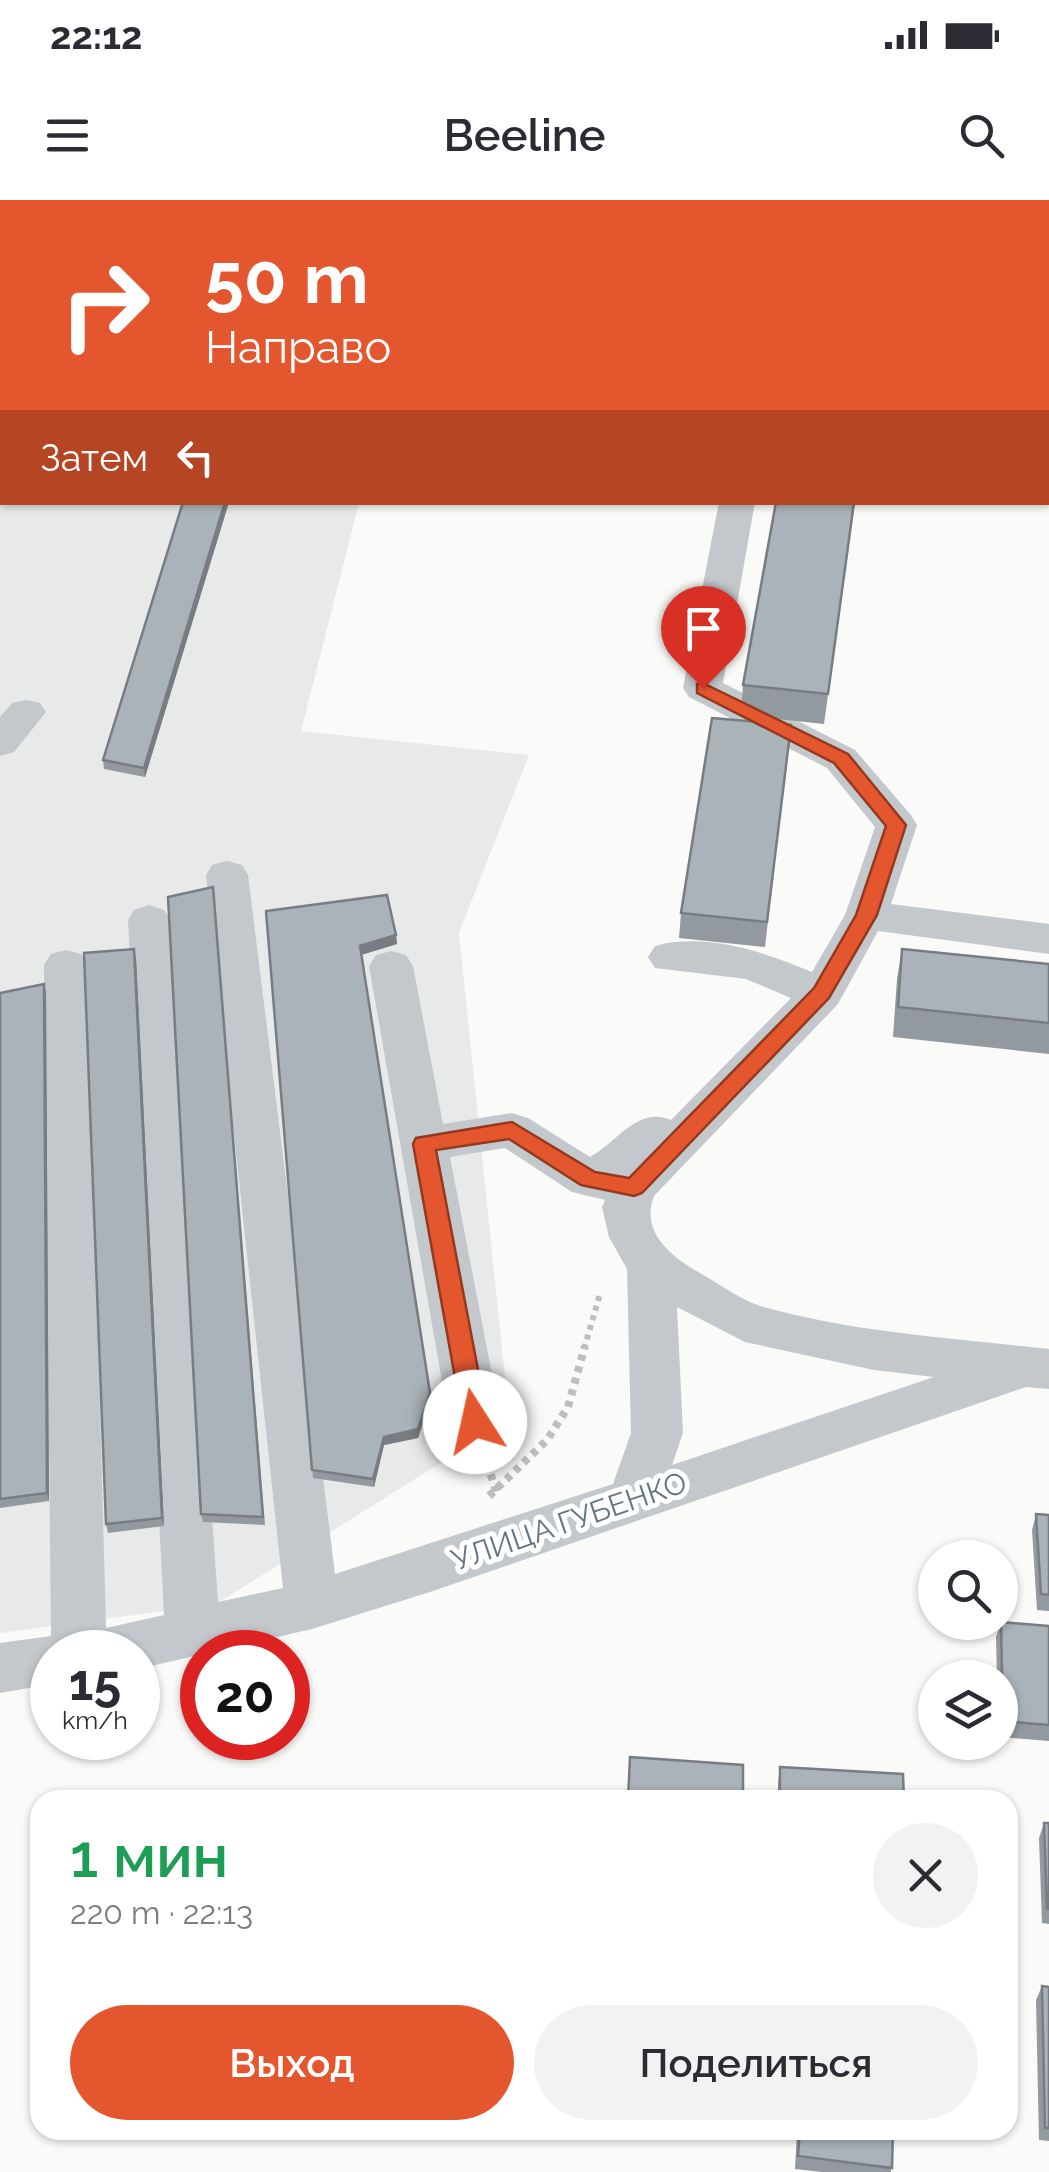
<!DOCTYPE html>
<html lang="ru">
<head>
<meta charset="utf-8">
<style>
  body { margin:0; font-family:Raleway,sans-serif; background:#f2f2f3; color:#2b2b33; height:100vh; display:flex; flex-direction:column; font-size:38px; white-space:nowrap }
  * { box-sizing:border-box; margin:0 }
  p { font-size:32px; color:#7c7c81 }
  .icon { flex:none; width:55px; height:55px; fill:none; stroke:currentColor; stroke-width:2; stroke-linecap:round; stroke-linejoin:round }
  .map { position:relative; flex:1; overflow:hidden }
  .side { position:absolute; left:30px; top:1590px; width:988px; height:350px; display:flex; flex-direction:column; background:#fff; border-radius:30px; box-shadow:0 2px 8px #0004 }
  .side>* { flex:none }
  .hud { position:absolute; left:0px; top:0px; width:1050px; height:305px; box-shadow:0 2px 8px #0004; background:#e4572e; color:#fff; overflow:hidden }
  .fabs { position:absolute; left:918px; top:1340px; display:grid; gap:20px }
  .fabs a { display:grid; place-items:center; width:100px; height:100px; border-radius:50%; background:#fff; box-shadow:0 2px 8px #0004; font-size:50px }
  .speed { position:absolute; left:30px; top:1430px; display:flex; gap:20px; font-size:50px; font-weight:700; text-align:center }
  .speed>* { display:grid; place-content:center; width:130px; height:130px; border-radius:50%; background:#fff; box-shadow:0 2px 8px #0004; line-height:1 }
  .speed small { font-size:25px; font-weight:400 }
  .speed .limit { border:15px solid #d22; background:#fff; color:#111 }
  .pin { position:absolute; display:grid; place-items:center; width:85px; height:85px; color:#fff; margin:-102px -42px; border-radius:50% 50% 50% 0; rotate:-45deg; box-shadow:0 0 10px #0007 }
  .pin .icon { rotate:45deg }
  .me { position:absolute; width:110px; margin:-55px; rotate:350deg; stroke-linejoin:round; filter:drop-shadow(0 0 8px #0008) }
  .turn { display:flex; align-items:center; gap:35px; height:210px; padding:0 40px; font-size:45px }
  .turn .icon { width:130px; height:130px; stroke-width:2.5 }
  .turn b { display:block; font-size:70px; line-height:85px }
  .then { display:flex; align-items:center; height:95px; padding:0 40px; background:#0003; gap:20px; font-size:38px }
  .round { display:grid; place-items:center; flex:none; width:105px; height:105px; border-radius:52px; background:#f2f2f3 }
  .head { display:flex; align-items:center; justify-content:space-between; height:170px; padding:0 40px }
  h1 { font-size:60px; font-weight:600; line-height:75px; color:#1e9e55 }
  .action { display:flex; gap:20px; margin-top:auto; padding:20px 40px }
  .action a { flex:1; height:115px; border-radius:60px; background:#e4572e; color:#fff; font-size:40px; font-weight:600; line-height:115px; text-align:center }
  .action a+a { background:#f2f2f3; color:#2b2b33 }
  .status { display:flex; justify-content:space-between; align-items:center; height:70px; padding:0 50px; background:#fff; direction:ltr }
  .status svg { height:28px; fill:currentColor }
  header { display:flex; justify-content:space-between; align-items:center; height:130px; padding:0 40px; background:#fff; font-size:45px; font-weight:600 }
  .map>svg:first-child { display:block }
</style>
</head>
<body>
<div class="status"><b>22:12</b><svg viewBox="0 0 49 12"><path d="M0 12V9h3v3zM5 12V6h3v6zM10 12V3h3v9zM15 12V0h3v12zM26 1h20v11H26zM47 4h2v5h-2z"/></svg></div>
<header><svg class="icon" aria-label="menu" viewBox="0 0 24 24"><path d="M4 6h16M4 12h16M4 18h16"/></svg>Beeline<svg class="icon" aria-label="search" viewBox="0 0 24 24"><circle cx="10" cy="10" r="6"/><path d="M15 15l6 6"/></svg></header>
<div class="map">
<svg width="1049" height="1972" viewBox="0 0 1049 1972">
  <rect width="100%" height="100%" fill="#fafaf8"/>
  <polygon fill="#e8e9e9" points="0,143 2,302 359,303 301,531 529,555 459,733 507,1197 466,1247 216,1404 0,1433"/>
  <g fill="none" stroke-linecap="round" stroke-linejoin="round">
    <g fill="#bbc7cb" fill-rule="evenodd">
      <polygon points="126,0 148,0 145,2 124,2"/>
      <rect x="977" y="0" width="10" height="2"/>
      <polygon points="2,11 2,17 0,18 0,12"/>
    </g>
    <polyline stroke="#bbbfc2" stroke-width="6" stroke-dasharray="5 5" stroke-linecap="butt" points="584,1149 600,1094"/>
    <g stroke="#bbbfc2" stroke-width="8" stroke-dasharray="6 6" stroke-linecap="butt">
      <polyline points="487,1263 497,1294"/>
      <polyline points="489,1296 547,1240 568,1207 585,1146"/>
    </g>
    <g fill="#c3c8cc" fill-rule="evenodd">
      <polygon points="1049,58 1049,78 1048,79 1048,59"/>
      <rect x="1048" y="174" width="1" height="20"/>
      <path d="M719,302H755L723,483L855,550L911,615L917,625L891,704L1049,724V754L878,731L838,804L654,996C640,1033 672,1057 700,1073C719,1084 740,1099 760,1106C854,1133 953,1138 1049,1149V1189L1026,1187L433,1391L312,1429L138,1469V1452H52V1484L0,1493V1443L51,1436L44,765L51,754L66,750L81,754L88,765L106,1428L164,1415L128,720L134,710L149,705L164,710L170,720L218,1402L283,1388L206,675L212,665L227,661L242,665L248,675L335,1374L613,1284L631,1233L627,1069L609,1037L602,1007L605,1000L572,992L505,948L450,957L501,1221L493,1236L475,1242L457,1236L449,1221L369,766L376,755L391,751L406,755L413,766L443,924L512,913L528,918L590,957C619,941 637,906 671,920L791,798L746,779L655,768L648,757L655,746C705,732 765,752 812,772L845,715L875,627L827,568L689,497L683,488ZM677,1107L745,1142L874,1170L934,1177L672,1265L683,1233Z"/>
      <polygon points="26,500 40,503 46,512 14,552 0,556 0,517 12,503"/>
    </g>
  </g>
  <g fill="#929a9f">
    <rect x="1048" y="199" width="1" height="68"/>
    <polygon points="183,302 229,302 145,577 104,569 103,560"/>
    <polygon points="855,302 824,524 741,515 743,485"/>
    <polygon points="791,525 765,747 679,738 681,713"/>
    <polygon points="213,687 265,1325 203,1322 201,1314"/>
    <polygon points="266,711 396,735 397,744 361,755 430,1201 418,1238 384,1245 374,1287 313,1278"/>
    <polygon points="902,749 1049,764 1049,854 893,837 897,779"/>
    <polygon points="136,758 164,1326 108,1333 106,1324"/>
    <polygon points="44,784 46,793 49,1301 0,1308 0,793"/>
    <polygon points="1036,1314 1049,1315 1049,1411 1037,1410 1032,1330"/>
    <polygon points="1001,1422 1049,1426 1049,1541 1000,1537 1000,1478 997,1478 996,1437"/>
    <polygon points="780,1567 904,1600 778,1600 778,1582"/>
    <polygon points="1044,1623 1049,1623 1049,1724 1042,1723 1039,1638"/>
    <polygon points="1042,1786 1049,1787 1049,1941 1039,1940 1036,1800"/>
    <polygon points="797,1930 893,1930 891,1972 822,1972 795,1969"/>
  </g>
  <g fill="#777d82">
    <polygon points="225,302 229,302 145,577 144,568"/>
    <polygon points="396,735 397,744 361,755 360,746"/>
    <polygon points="134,749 136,758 164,1326 162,1318"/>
    <polygon points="44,784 46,793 49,1301 47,1293"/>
    <polygon points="430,1193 430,1201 418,1238 384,1245 374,1287 373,1279 384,1237"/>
  </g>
  <g fill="#aab3b9" stroke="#777d82" stroke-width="2.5">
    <polygon points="1048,199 1049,199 1049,238 1048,237"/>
    <polygon points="183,302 225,302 144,568 103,560"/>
    <polygon points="776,302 854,302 828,494 743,485"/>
    <polygon points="712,518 791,525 767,722 681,713"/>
    <polygon points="213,687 263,1317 201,1314 168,697"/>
    <polygon points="387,695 396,735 360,746 430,1193 418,1229 384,1237 373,1279 312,1270 266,711"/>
    <polygon points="134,749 162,1318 106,1324 84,753"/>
    <polygon points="902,749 1049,764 1049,823 898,807"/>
    <polygon points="44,784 47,1293 0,1299 0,793"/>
    <polygon points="1036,1314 1049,1315 1049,1395 1041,1394"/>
    <polygon points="1001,1422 1049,1426 1049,1525 1003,1521"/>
    <polygon points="630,1557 743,1565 743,1600 628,1600"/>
    <polygon points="780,1567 903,1574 904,1600 780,1600"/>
    <polygon points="1044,1623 1049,1623 1049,1709 1047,1709"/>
    <polygon points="1042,1786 1049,1787 1049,1928 1045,1928"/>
    <polygon points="800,1930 893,1930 892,1968 798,1956"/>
  </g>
  <polygon fill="#e4572e" stroke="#94391e" stroke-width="2.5" points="703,483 848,554 906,625 877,715 829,798 642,993 634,996 581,985 509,939 436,950 488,1222 484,1229 467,1229 463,1222 413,944 416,938 512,922 595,972 629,978 814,788 856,715 886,626 834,563 697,493 697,484"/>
  <g text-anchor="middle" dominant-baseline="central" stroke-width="10" stroke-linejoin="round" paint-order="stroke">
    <g font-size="30" fill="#657683" stroke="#fff">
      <text transform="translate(569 1321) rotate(-19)">УЛИЦА ГУБЕНКО</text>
    </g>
  </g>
</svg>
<div class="fabs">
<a><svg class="icon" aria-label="search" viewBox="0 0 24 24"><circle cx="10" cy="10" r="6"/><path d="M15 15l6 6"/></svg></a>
<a><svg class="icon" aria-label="layers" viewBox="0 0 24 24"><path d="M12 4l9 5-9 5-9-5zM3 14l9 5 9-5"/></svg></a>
</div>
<div class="speed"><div>15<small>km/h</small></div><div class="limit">20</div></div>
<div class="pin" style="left:703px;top:488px;background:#d93025"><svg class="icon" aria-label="arrive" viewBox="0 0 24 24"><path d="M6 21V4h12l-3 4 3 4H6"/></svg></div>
<svg class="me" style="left:475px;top:1222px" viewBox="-20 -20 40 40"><circle r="19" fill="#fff"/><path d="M0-13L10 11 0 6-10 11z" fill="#e4572e"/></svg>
<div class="hud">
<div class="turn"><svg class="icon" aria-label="right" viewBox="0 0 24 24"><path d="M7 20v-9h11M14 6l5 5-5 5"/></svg><div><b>50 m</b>Направо</div></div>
<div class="then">Затем<svg class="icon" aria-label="left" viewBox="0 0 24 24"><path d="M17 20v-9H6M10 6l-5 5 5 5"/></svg></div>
</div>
<section class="side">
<div class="head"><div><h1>1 мин</h1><p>220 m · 22:13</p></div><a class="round"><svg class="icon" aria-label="close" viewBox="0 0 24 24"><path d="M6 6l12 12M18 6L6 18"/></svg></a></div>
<div class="action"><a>Выход</a><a>Поделиться</a></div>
</section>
</div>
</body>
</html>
